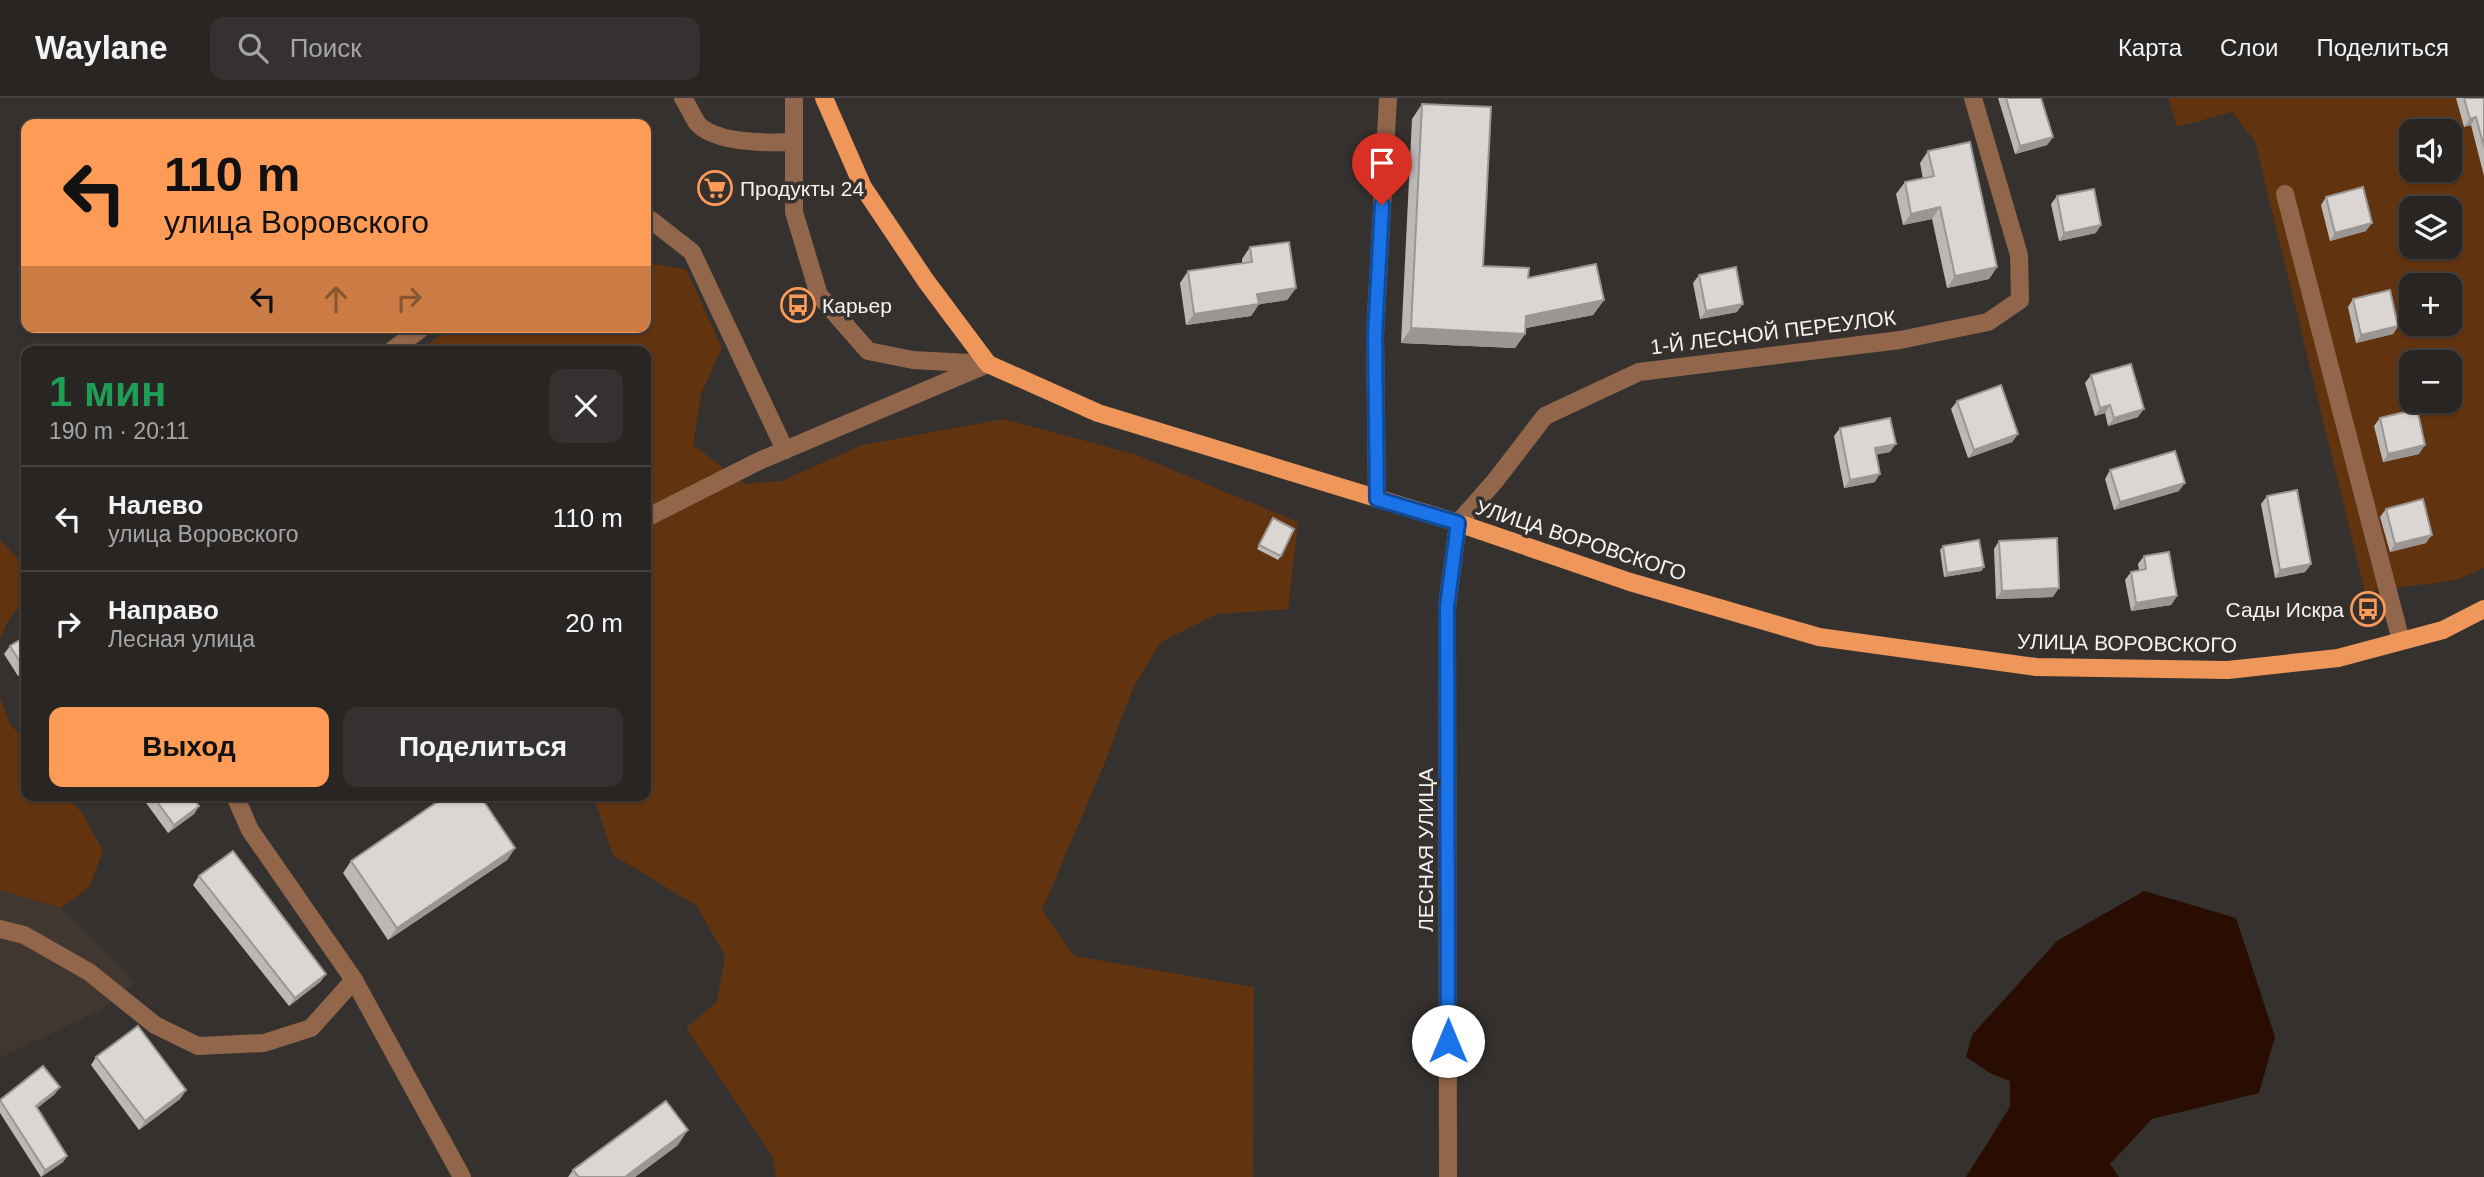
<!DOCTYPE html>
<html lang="ru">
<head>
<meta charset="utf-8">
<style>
  body { margin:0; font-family:Helvetica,sans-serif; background:#343130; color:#f1f3f6; height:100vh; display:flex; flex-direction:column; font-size:26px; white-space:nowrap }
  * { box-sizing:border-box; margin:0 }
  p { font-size:23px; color:#a5a5a6 }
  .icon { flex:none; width:38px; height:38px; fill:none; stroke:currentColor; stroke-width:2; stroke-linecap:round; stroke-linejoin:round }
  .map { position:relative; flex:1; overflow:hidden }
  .sheet { position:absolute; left:21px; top:248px; width:630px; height:455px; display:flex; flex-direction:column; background:#282523; border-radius:14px; box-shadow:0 2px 5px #0004,0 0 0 2px #444241 }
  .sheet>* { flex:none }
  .guide { position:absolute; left:21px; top:21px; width:630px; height:214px; border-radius:14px; box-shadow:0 2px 5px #0004,0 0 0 2px #444241; background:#fe9c57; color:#111; overflow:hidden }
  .buttons { position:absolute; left:2399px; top:21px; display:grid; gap:14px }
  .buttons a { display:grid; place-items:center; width:63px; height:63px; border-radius:14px; background:#282523; box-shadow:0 2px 5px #0004,0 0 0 2px #444241; font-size:35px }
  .pin { position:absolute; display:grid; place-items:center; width:60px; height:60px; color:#fff; margin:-72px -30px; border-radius:50% 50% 50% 0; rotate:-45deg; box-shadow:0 0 7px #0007 }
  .pin .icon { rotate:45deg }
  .me { position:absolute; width:77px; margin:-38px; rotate:0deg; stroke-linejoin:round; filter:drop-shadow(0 0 5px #0008) }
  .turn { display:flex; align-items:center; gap:24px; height:147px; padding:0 28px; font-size:32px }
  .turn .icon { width:91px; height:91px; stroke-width:2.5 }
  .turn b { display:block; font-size:49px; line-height:60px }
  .lanes { display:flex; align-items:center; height:66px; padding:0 28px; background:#0003; justify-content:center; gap:35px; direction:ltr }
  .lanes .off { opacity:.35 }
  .round { display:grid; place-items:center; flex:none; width:74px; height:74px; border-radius:14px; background:#343130 }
  .summary { display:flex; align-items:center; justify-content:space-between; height:119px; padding:0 28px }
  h1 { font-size:42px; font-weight:700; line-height:52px; color:#1e9e55 }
  .action { display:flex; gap:14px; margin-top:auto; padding:14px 28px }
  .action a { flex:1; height:80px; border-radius:14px; background:#fe9c57; color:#111; font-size:28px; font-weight:700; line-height:80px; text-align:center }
  .action a+a { background:#343130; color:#f1f3f6 }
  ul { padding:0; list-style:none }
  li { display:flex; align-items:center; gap:21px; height:105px; padding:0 28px; border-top:2px solid #444241 }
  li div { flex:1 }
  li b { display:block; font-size:26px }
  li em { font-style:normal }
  header { display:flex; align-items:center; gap:42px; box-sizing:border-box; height:98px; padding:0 35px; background:#282523; border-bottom:2px solid #444241 }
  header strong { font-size:33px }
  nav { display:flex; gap:38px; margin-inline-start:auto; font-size:24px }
  .search { width:490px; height:63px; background:#343130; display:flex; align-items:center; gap:18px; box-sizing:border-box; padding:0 24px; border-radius:14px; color:#a5a5a6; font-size:26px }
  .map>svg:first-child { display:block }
</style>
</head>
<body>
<header>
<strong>Waylane</strong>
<div class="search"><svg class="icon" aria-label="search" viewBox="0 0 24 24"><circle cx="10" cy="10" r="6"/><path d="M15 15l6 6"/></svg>Поиск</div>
<nav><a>Карта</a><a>Слои</a><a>Поделиться</a></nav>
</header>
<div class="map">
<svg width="2484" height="1079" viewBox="0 0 2484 1079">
  <rect width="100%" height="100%" fill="#35312f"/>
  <polygon fill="#413731" points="0,792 61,810 135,884 104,910 0,960"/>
  <g fill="#62330f" fill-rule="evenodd">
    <path d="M2168,0H2484V470L2456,482L2365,494L2255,44L2232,14L2177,29ZM2412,33H2450V72H2412ZM2412,110H2450V149H2412ZM2412,187H2450V226H2412ZM2412,264H2450V303H2412Z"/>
    <polygon points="646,165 686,171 722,250 701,296 693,347 745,386 782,383 862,347 1004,321 1134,356 1298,424 1288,511 1217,516 1161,544 1133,590 1105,664 1042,812 1074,858 1254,889 1253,1079 776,1079 772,1058 686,930 717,904 725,858 697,808 613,757 593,698 646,698 646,254 418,254 451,229 646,229"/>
    <polygon points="0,442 26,469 26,502 8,522 0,542"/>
    <polygon points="0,600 9,624 26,646 26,698 68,698 84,718 103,753 89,789 61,810 0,792"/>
  </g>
  <polygon fill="#280d00" points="2144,793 2236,820 2275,939 2259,995 2152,1021 2110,1066 2119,1079 1966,1079 2010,1009 2010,983 1992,976 1966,959 1972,937 2057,843"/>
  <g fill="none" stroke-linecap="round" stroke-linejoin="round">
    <g stroke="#91664a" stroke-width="18">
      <path d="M683,0C688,8 692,17 697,25C715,46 769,45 794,44"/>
      <polyline points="794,0 794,114 819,197 868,253 913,262 988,266"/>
      <polyline points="2285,96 2401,543"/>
      <polyline points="646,121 651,122 692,154 785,352"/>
      <polyline points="390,254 423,229"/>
      <polyline points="0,831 24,837 89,874 155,927 198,948 264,945 311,930 354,882"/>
    </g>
    <g stroke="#91664a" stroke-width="18">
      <polyline points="1377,401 1375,237 1388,0"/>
      <polyline points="646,420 759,363 988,266"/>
      <polyline points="1458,425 1495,383 1545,318 1639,274 1900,242 1988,224 2020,202 2019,157 1973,0"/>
      <polyline points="235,698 250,732 354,882 462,1079"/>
    </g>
    <polyline stroke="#91664a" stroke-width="18" points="1448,1079 1447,509 1458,425"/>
    <polyline stroke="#ef975b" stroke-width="18" points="824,0 863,89 926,183 988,266 1098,315 1458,425 1630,484 1819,539 2036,569 2228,572 2338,560 2443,532 2484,511"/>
  </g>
  <g fill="#bcb8b5">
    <polygon points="1998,0 2041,0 2053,39 2047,47 2015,56"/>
    <polygon points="2456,0 2484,0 2484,78 2471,27 2464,29"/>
    <polygon points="1422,6 1483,168 1604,202 1593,217 1526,230 1525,236 1515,250 1401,245 1412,21"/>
    <polygon points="1928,53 1997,169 1989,181 1947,190 1932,121 1903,127 1896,96 1905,84 1923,81 1920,65"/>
    <polygon points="2057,98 2096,135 2059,143 2051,106"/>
    <polygon points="2326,99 2366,133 2330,143 2321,107"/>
    <polygon points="1250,149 1296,190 1287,202 1259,206 1251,218 1186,227 1180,185 1188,173 1242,165 1242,161"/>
    <polygon points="1699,177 1737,214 1700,221 1693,185"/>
    <polygon points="2353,201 2398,228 2393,236 2356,245 2348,209"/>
    <polygon points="2091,277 2138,319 2108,328 2105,315 2095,318 2085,285"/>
    <polygon points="1957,303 2018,336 2012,344 1968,360 1951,311"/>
    <polygon points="2380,320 2419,356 2383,364 2374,328"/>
    <polygon points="1840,330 1890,354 1876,356 1875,384 1844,390 1834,338"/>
    <polygon points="2110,372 2179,393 2114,412 2105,381"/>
    <polygon points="2267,398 2311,466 2305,474 2275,480 2261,406"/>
    <polygon points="2386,411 2426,445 2390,454 2380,419"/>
    <polygon points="1273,420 1281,458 1278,462 1257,451"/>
    <polygon points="1999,443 2053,499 1996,501 1994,451"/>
    <polygon points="1943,448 1984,469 1981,473 1944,479 1940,452"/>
    <polygon points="2144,458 2177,498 2171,507 2131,513 2125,482 2131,474 2139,472 2138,466"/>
    <polygon points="10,548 26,573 18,578 4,556"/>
    <polygon points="141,698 192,698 199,708 194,716 168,735"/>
    <polygon points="515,750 507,762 388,842 343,775 351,763"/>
    <polygon points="199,778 326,876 320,884 289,908 193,787"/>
    <polygon points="96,959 186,992 180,1001 139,1032 91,967"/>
    <polygon points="43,968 55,996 37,1010 67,1058 63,1064 41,1079 0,1015 0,1003"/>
    <polygon points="678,1047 635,1079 568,1079 573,1072"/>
  </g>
  <g fill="#999694">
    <polygon points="2476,19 2471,27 2464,29 2470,21"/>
    <polygon points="2053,39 2047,47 2015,56 2020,48"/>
    <polygon points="1940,109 1932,121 1903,127 1911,116"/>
    <polygon points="2372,125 2366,133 2330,143 2335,135"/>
    <polygon points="2101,127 2096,135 2059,143 2064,135"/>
    <polygon points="1997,169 1989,181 1947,190 1955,178"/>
    <polygon points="1296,190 1287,202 1249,208 1257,196"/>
    <polygon points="1604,202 1593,217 1516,232 1526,218"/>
    <polygon points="1259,206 1251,218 1186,227 1194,216"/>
    <polygon points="1743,206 1737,214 1700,221 1706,213"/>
    <polygon points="2398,228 2393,236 2356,245 2361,237"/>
    <polygon points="1411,230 1525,236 1515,250 1401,245"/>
    <polygon points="2110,307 2105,315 2095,318 2100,310"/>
    <polygon points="2144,311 2138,319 2108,328 2114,320"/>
    <polygon points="2018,336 2012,344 1968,360 1974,352"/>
    <polygon points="1896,346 1890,354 1870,358 1875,350"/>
    <polygon points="2425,347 2419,356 2383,364 2388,356"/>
    <polygon points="1880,376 1875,384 1844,390 1850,382"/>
    <polygon points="2185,385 2179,393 2114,412 2120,404"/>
    <polygon points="2432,437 2426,445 2390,454 2395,446"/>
    <polygon points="2311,466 2305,474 2275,480 2280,472"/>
    <polygon points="1984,469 1981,473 1944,479 1947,475"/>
    <polygon points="2059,490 2053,499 1996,501 2002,493"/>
    <polygon points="2177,498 2171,507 2131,513 2136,505"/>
    <polygon points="26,568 26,573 18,578 24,570"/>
    <polygon points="199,708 194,716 168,735 174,727"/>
    <polygon points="515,750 507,762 388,842 397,830"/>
    <polygon points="326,876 320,884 289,908 295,900"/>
    <polygon points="60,989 55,996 32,1014 36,1008"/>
    <polygon points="186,992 180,1001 139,1032 145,1023"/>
    <polygon points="688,1032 678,1047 635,1079 625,1079"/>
    <polygon points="67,1058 63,1064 41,1079 45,1072"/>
  </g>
  <g fill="#dbd6d3" stroke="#999694" stroke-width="2">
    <polygon points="2006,0 2041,0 2053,39 2020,48"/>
    <polygon points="2464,0 2484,0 2484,49 2476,19 2470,21"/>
    <polygon points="1422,6 1491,9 1483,168 1529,170 1528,180 1596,166 1604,202 1526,218 1525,236 1411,230"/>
    <polygon points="1970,44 1997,169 1955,178 1940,109 1911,116 1905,84 1934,78 1928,53"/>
    <polygon points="2363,89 2372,125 2335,135 2326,99"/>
    <polygon points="2094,91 2101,127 2064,135 2057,98"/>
    <polygon points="1289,144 1296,190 1257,196 1259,206 1194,216 1188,173 1252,164 1250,149"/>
    <polygon points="1736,169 1743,206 1706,213 1699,177"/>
    <polygon points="2390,192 2398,228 2361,237 2353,201"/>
    <polygon points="2131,266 2144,311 2114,320 2110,307 2100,310 2091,277"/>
    <polygon points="2001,287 2018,336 1974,352 1957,303"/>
    <polygon points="2417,311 2425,347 2388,356 2380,320"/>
    <polygon points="1890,320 1896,346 1875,350 1880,376 1850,382 1840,330"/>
    <polygon points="2175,353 2185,385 2120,404 2110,372"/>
    <polygon points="2297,392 2311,466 2280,472 2267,398"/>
    <polygon points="2423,401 2432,437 2395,446 2386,411"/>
    <polygon points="1273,420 1294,431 1281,458 1259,447"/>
    <polygon points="2057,440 2059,490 2002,493 1999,443"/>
    <polygon points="1979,442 1984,469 1947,475 1943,448"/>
    <polygon points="2169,454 2177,498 2136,505 2131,474 2146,471 2144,458"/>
    <polygon points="26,538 26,568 24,570 10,548"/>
    <polygon points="153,698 192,698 199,708 174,727"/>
    <polygon points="446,698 480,698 515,750 397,830 351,763"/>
    <polygon points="233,753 326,876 295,900 199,778"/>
    <polygon points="138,928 186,992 145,1023 96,959"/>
    <polygon points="43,968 60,989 36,1008 67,1058 45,1072 0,1002"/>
    <polygon points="666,1003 688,1032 625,1079 579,1079 573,1072"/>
  </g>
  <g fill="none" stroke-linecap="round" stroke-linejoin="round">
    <g stroke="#114b97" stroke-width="18">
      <polyline id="route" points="1382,107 1375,237 1377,401 1458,425 1447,509 1448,943"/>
    </g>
    <use href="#route" stroke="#1a73e8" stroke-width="12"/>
  </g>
  <defs>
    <g id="supermarket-ring" transform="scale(1.75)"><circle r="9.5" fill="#35312f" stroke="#fe9c57" stroke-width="1.5"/><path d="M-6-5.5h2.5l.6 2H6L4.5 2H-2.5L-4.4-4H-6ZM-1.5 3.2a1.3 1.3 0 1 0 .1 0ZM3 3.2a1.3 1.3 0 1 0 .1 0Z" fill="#fe9c57"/></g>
    <g id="bus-ring" transform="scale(1.75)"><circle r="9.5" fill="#35312f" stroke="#fe9c57" stroke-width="1.5"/><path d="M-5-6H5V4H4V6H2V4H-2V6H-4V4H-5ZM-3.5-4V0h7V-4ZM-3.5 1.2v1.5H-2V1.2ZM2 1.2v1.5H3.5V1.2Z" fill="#fe9c57"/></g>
  </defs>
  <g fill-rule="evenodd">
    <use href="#supermarket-ring" x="715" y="90"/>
    <use href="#bus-ring" x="798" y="207"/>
    <use href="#bus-ring" x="2368" y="511"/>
  </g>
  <g text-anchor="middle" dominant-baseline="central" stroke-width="7" stroke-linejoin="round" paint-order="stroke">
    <g font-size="21" fill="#f6f3f2" stroke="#35312f" text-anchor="start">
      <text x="740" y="90">Продукты 24</text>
      <text x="822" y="207">Карьер</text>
      <text x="2344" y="511" text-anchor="end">Сады Искра</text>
    </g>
    <g font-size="21" fill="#f6f3f2" stroke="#35312f">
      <text transform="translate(1773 234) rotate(-7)">1-Й ЛЕСНОЙ ПЕРЕУЛОК</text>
      <text transform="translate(1581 442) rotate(18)">УЛИЦА ВОРОВСКОГО</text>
      <text transform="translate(2127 545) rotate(1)">УЛИЦА ВОРОВСКОГО</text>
      <text transform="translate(1425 752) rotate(-90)">ЛЕСНАЯ УЛИЦА</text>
    </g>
  </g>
</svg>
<div class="buttons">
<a><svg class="icon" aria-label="sound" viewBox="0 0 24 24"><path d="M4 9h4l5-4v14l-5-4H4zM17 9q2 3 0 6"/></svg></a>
<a><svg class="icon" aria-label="layers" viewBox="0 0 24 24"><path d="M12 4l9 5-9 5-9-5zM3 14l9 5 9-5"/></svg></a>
<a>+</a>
<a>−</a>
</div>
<div class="pin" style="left:1382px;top:107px;background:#d93025"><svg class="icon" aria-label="arrive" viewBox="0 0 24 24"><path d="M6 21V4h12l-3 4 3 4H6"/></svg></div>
<svg class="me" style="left:1448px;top:943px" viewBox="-20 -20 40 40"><circle r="19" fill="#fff"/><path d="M0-13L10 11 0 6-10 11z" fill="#1a73e8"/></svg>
<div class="guide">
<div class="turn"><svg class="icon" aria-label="left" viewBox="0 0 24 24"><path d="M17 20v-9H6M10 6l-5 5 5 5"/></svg><div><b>110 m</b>улица Воровского</div></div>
<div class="lanes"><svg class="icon" aria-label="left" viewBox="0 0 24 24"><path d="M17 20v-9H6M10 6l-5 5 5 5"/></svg><svg class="icon off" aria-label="ahead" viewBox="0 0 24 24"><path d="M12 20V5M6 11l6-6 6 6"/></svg><svg class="icon off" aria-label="right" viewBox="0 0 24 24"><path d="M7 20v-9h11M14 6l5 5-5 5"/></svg></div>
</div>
<section class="sheet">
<div class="summary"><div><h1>1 мин</h1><p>190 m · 20:11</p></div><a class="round"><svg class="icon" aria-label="close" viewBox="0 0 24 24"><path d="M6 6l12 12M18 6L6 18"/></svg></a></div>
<ul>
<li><svg class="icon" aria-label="left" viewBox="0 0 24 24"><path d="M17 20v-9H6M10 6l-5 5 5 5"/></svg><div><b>Налево</b><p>улица Воровского</p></div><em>110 m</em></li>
<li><svg class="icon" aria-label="right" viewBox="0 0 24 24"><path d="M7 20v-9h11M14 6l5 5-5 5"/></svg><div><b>Направо</b><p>Лесная улица</p></div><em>20 m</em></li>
</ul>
<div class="action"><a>Выход</a><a>Поделиться</a></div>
</section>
</div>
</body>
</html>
